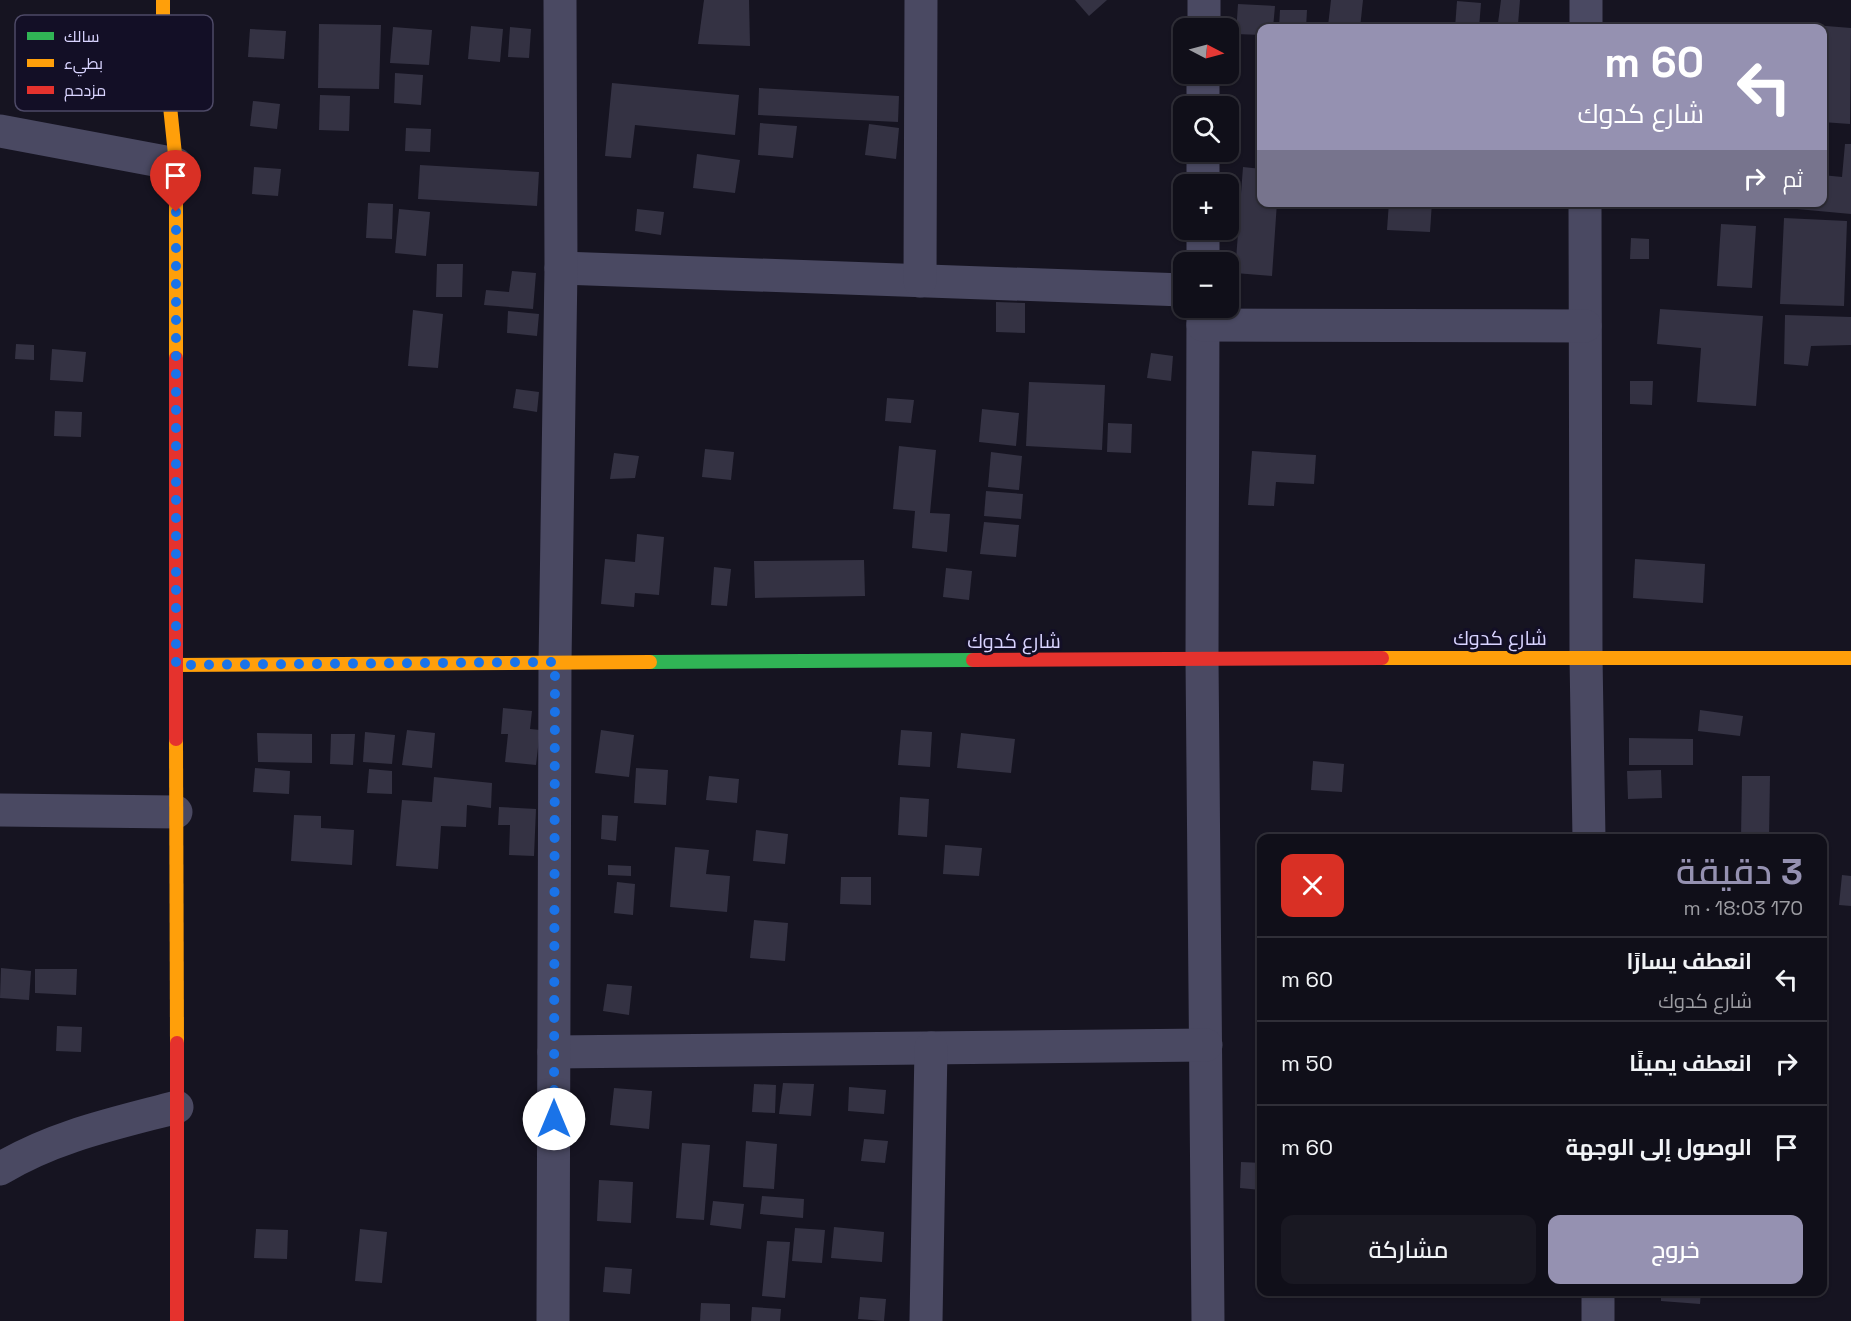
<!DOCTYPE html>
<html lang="ar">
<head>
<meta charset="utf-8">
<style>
  body { margin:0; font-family:"Space Grotesk",Cairo,sans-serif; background:#191822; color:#f1f3f6; direction:rtl; height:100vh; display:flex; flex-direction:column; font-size:22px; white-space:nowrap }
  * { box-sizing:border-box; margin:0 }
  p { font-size:20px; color:#9c9ca2 }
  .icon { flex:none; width:33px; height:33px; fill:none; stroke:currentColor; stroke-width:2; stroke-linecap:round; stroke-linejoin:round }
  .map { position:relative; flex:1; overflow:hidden; direction:ltr }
  .sheet { position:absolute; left:1257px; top:834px; width:570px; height:462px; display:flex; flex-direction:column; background:#100f19; border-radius:12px; box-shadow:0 2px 4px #0004,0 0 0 2px #302f38; direction:rtl }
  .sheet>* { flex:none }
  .guide { position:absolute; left:1257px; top:24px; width:570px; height:183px; border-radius:12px; box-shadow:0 2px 4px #0004,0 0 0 2px #302f38; direction:rtl; background:#9591b1; color:#fff; overflow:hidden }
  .needle { width:39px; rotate:96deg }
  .fabs { position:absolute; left:1173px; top:18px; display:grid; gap:12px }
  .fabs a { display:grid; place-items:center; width:66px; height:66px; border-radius:12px; background:#100f19; box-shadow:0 2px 4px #0004,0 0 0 2px #302f38; font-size:30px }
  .pin { position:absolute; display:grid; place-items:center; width:51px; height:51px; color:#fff; margin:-62px -26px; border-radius:50% 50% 50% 0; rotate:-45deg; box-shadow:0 0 6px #0007 }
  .pin .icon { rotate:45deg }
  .me { position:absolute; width:66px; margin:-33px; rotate:0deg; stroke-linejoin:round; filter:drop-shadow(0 0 4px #0008) }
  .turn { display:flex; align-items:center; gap:21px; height:126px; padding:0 24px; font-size:27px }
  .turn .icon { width:78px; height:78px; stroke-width:2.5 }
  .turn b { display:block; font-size:42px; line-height:51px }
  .then { display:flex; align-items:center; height:57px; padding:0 24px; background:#0003; gap:12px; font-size:22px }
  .round { display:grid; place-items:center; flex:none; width:63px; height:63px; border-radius:12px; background:#191822 }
  .head { display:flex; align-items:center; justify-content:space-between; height:102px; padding:0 24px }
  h1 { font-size:36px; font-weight:600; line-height:45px; color:#9591b1 }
  .cta { display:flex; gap:12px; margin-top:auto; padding:12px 24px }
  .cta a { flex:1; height:69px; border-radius:12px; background:#9591b1; color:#fff; font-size:24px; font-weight:600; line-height:69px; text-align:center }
  .cta a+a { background:#191822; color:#f1f3f6 }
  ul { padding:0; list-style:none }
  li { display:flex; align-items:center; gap:18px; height:84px; padding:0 24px; border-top:2px solid #302f38 }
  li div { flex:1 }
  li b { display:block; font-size:22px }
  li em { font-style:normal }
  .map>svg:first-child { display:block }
</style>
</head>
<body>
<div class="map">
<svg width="1851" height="1321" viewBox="0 0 1851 1321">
  <rect width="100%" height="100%" fill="#161421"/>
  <g fill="#343243">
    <polygon points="704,0 749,0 750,46 698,44"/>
    <polygon points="1075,0 1107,0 1089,16"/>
    <polygon points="1331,0 1363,0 1360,28 1328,26"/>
    <polygon points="1501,0 1520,0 1518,24 1498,23"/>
    <polygon points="1457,1 1481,3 1479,28 1455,28"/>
    <polygon points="1238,4 1275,6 1273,28 1262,28 1262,35 1236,34"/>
    <polygon points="1280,10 1307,10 1306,28 1279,28"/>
    <polygon points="1789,23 1851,28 1850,124 1822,122 1822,28 1789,28"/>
    <polygon points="319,24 381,25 379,89 318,88"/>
    <polygon points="471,26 503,29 500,62 468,59"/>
    <polygon points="393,27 432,30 429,65 390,63"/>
    <polygon points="510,27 531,29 529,58 508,57"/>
    <polygon points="250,29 286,31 284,59 248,57"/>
    <polygon points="395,73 423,75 421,105 394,103"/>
    <polygon points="612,83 739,95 735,135 635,125 631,158 605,156"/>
    <polygon points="759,88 899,96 898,122 758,115"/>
    <polygon points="320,95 350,96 349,131 319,130"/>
    <polygon points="253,101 280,104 277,129 250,126"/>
    <polygon points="760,123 797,126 793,158 758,155"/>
    <polygon points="869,124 899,128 896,159 865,155"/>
    <polygon points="406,128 431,129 430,152 405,151"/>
    <polygon points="1845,144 1851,144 1851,214 1775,207 1775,202 1822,202 1822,175 1842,177"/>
    <polygon points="697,154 740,160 735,193 693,188"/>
    <polygon points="420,165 539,172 537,206 418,199"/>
    <polygon points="254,167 281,169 278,196 252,194"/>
    <polygon points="1243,167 1262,169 1262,202 1277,202 1272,276 1235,273"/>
    <polygon points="1389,202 1432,202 1430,232 1387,230"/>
    <polygon points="368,203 393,204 392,239 366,238"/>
    <polygon points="399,209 430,212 426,256 395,253"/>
    <polygon points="637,209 664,212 661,235 635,231"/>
    <polygon points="1784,218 1847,221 1844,306 1780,304"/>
    <polygon points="1721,224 1756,226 1752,288 1717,286"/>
    <polygon points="1631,238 1649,239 1649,259 1630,259"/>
    <polygon points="437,264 463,264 462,297 436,297"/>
    <polygon points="512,271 536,273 533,309 484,305 486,290 509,292"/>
    <polygon points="996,302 1025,303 1025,333 996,332"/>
    <polygon points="1660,309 1763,316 1756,406 1697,402 1701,348 1657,344"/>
    <polygon points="413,310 443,314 438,368 408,366"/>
    <polygon points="508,311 539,314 537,336 507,333"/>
    <polygon points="1785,315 1851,317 1851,345 1811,346 1808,366 1784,364"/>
    <polygon points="16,344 34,345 34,360 15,359"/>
    <polygon points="52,349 86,352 83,382 50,380"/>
    <polygon points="1151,353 1173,356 1171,381 1147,378"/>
    <polygon points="1630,381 1653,381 1652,405 1630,404"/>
    <polygon points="1029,382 1105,385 1102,450 1026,446"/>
    <polygon points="516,389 539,392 537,412 513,408"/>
    <polygon points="887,398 914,400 911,423 885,421"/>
    <polygon points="982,409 1019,413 1016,446 979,442"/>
    <polygon points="55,411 82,412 81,437 54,436"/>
    <polygon points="1108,423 1132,424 1131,453 1107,452"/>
    <polygon points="899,446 936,450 930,513 950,514 947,552 912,548 915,511 893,509"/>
    <polygon points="705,449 734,452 731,480 702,477"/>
    <polygon points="1252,451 1316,455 1314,484 1276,482 1274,506 1248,505"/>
    <polygon points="991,452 1022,456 1019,490 988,487"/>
    <polygon points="614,453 639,456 635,478 610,479"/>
    <polygon points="986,491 1023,494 1021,519 984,516"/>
    <polygon points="984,522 1019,525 1016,557 980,554"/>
    <polygon points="637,534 664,537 659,595 635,593 634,607 601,604 605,559 635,562"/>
    <polygon points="1635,559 1705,564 1703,603 1633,598"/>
    <polygon points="864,560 865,596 755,598 754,561"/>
    <polygon points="714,567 731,569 727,606 711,605"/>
    <polygon points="946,568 972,571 969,600 943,597"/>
    <polygon points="503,708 532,711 530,729 540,730 536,765 505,762 508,734 501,734"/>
    <polygon points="1700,710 1743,716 1740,736 1698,731"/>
    <polygon points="407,730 435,733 432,768 402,765"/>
    <polygon points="601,730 634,735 629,777 595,773"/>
    <polygon points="901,730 932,732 930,767 898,765"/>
    <polygon points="365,732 395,735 392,764 363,762"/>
    <polygon points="257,733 312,734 312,763 258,762"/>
    <polygon points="961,733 1015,739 1011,773 957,768"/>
    <polygon points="331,734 355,734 353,765 330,764"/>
    <polygon points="1629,738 1693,739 1693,765 1629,765"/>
    <polygon points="1313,761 1344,764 1342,792 1311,790"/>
    <polygon points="255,768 290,771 289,794 253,792"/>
    <polygon points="636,768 668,770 666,805 634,803"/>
    <polygon points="369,769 392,771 392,794 367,793"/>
    <polygon points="1661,770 1662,798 1628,799 1627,771"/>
    <polygon points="709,776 739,779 737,803 706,800"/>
    <polygon points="1742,776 1770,776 1769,838 1741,838"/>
    <polygon points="434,777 492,783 491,808 467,805 466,827 441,826 438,869 396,866 402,800 432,802"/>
    <polygon points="900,797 929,799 927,837 898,835"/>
    <polygon points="499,807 536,809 534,856 509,855 510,825 498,825"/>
    <polygon points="294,815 321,816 321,828 354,830 352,865 291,861"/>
    <polygon points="602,815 618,816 616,841 601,839"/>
    <polygon points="756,830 788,834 785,864 753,861"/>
    <polygon points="945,845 982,848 979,876 943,874"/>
    <polygon points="675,847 709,850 706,874 730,876 727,912 670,907"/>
    <polygon points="608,865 631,866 631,876 608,875"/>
    <polygon points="1842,875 1851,876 1851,906 1839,905"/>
    <polygon points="841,877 871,877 871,905 840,904"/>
    <polygon points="617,882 635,884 633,915 614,913"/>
    <polygon points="754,920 788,923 785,961 750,958"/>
    <polygon points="1,968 31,971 29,1000 0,998"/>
    <polygon points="35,969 77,969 76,995 35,993"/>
    <polygon points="607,984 632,986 629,1015 603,1011"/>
    <polygon points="57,1026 82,1027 81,1052 56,1051"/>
    <polygon points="783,1083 814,1084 811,1116 779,1114"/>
    <polygon points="754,1084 776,1085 775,1113 752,1112"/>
    <polygon points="849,1087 886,1090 884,1114 848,1111"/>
    <polygon points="614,1088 652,1091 649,1129 610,1125"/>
    <polygon points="864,1139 888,1141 885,1163 861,1161"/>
    <polygon points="746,1141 777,1144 774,1189 743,1187"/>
    <polygon points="682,1143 710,1145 704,1220 676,1218"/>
    <polygon points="1241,1162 1262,1163 1261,1190 1240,1188"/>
    <polygon points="599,1180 633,1182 631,1223 597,1221"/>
    <polygon points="762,1196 804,1199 803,1218 760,1214"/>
    <polygon points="713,1201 744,1204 741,1229 710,1225"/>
    <polygon points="834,1227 884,1232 882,1262 831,1258"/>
    <polygon points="795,1228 825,1230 822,1263 792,1261"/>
    <polygon points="256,1229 288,1230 287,1259 254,1258"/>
    <polygon points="360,1229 387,1232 382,1283 355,1281"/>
    <polygon points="767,1241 790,1242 785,1298 762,1296"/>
    <polygon points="605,1267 632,1269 630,1294 603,1292"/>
    <polygon points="1661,1292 1701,1292 1700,1304 1661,1301"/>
    <polygon points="1728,1292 1761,1292 1761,1298 1727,1296"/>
    <polygon points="860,1297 886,1299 884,1321 858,1319"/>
    <polygon points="701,1303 730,1304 730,1321 700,1321"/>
    <polygon points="752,1307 781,1309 780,1321 751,1321"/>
  </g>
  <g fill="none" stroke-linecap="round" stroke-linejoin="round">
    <g stroke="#4a4962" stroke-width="33">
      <polyline points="1204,28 1204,0"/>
      <polyline points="1586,28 1586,0"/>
      <polyline points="1203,106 1203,74"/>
      <polyline points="0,131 176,164"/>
      <polyline points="1203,184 1203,152"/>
      <polyline points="1585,202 1586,657 1589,838"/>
      <polyline points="1203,262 1203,230"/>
      <polyline points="561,268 1184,290"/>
      <polyline points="920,281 921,0"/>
      <polyline points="1203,308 1202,659 1208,1321"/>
      <polyline points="1203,325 1585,326"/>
      <polyline points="0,810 176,812"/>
      <polyline points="554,1052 1206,1045"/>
      <path d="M0,1169C54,1136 117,1123 177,1107"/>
      <polyline points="1598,1292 1598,1321"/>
      <polyline points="553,1321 555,662 561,268 560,0"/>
      <polyline points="926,1321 931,1048"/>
    </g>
    <polyline stroke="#30b455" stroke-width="14" points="650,662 973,660"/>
    <g stroke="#ff9f0a" stroke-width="14">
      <polyline points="163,0 163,39 176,164 176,358"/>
      <polyline points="1382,658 1851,658"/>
      <polyline points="176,665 650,662"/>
      <polyline points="176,739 177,1043"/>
    </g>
    <g stroke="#e5322d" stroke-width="14">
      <polyline points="176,358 176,739"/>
      <polyline points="973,660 1382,658"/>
      <polyline points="177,1043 177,1321"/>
    </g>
  </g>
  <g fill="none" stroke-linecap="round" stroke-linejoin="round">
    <polyline stroke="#1a73e8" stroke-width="10" stroke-dasharray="0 18" points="176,212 176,665 555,662 554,1119"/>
  </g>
  <g text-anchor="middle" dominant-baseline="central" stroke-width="6" stroke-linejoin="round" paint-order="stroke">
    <g font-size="20" fill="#d9d4ff" stroke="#130f26">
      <text x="1500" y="638">شارع كدوك</text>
      <text x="1014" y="641">شارع كدوك</text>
    </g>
  </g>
  <rect x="15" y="15" width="198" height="96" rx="9" fill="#130f26" stroke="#4e4a67" stroke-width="1.5"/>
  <rect x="27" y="32" width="27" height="8" fill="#30b455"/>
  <rect x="27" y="59" width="27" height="8" fill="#ff9f0a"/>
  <rect x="27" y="86" width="27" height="8" fill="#e5322d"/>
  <g font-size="16" fill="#d9d4ff">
    <text x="64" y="42">سالك</text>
    <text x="64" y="69">بطيء</text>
    <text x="64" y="96">مزدحم</text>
  </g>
</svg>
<div class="fabs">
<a><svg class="needle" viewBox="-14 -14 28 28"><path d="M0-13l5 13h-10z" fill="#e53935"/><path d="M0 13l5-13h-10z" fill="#9c9ca2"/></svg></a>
<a><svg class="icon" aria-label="search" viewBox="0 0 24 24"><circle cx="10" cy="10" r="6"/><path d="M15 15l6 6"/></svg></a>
<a>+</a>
<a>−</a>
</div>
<div class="pin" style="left:176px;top:212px;background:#d93025"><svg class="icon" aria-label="arrive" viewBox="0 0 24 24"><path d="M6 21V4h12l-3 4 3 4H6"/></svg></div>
<svg class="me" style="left:554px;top:1119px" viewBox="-20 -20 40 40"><circle r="19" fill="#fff"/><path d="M0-13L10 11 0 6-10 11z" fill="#1a73e8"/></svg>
<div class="guide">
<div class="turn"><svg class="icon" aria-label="left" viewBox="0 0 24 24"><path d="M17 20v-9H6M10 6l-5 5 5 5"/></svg><div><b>60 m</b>شارع كدوك</div></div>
<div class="then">ثم<svg class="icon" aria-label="right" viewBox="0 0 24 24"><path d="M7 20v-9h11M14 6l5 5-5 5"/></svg></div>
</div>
<section class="sheet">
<div class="head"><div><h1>3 دقيقة</h1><p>170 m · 18:03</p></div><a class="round" style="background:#d93025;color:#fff"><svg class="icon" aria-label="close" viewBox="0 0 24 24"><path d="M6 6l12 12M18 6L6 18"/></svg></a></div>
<ul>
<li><svg class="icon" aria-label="left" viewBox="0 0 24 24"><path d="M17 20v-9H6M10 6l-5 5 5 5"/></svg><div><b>انعطف يسارًا</b><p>شارع كدوك</p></div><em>60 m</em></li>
<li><svg class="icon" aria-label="right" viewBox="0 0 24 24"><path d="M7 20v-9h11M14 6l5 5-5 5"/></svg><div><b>انعطف يمينًا</b></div><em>50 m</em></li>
<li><svg class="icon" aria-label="arrive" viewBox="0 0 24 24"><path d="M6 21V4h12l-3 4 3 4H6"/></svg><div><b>الوصول إلى الوجهة</b></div><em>60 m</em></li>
</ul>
<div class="cta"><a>خروج</a><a>مشاركة</a></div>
</section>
</div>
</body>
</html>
